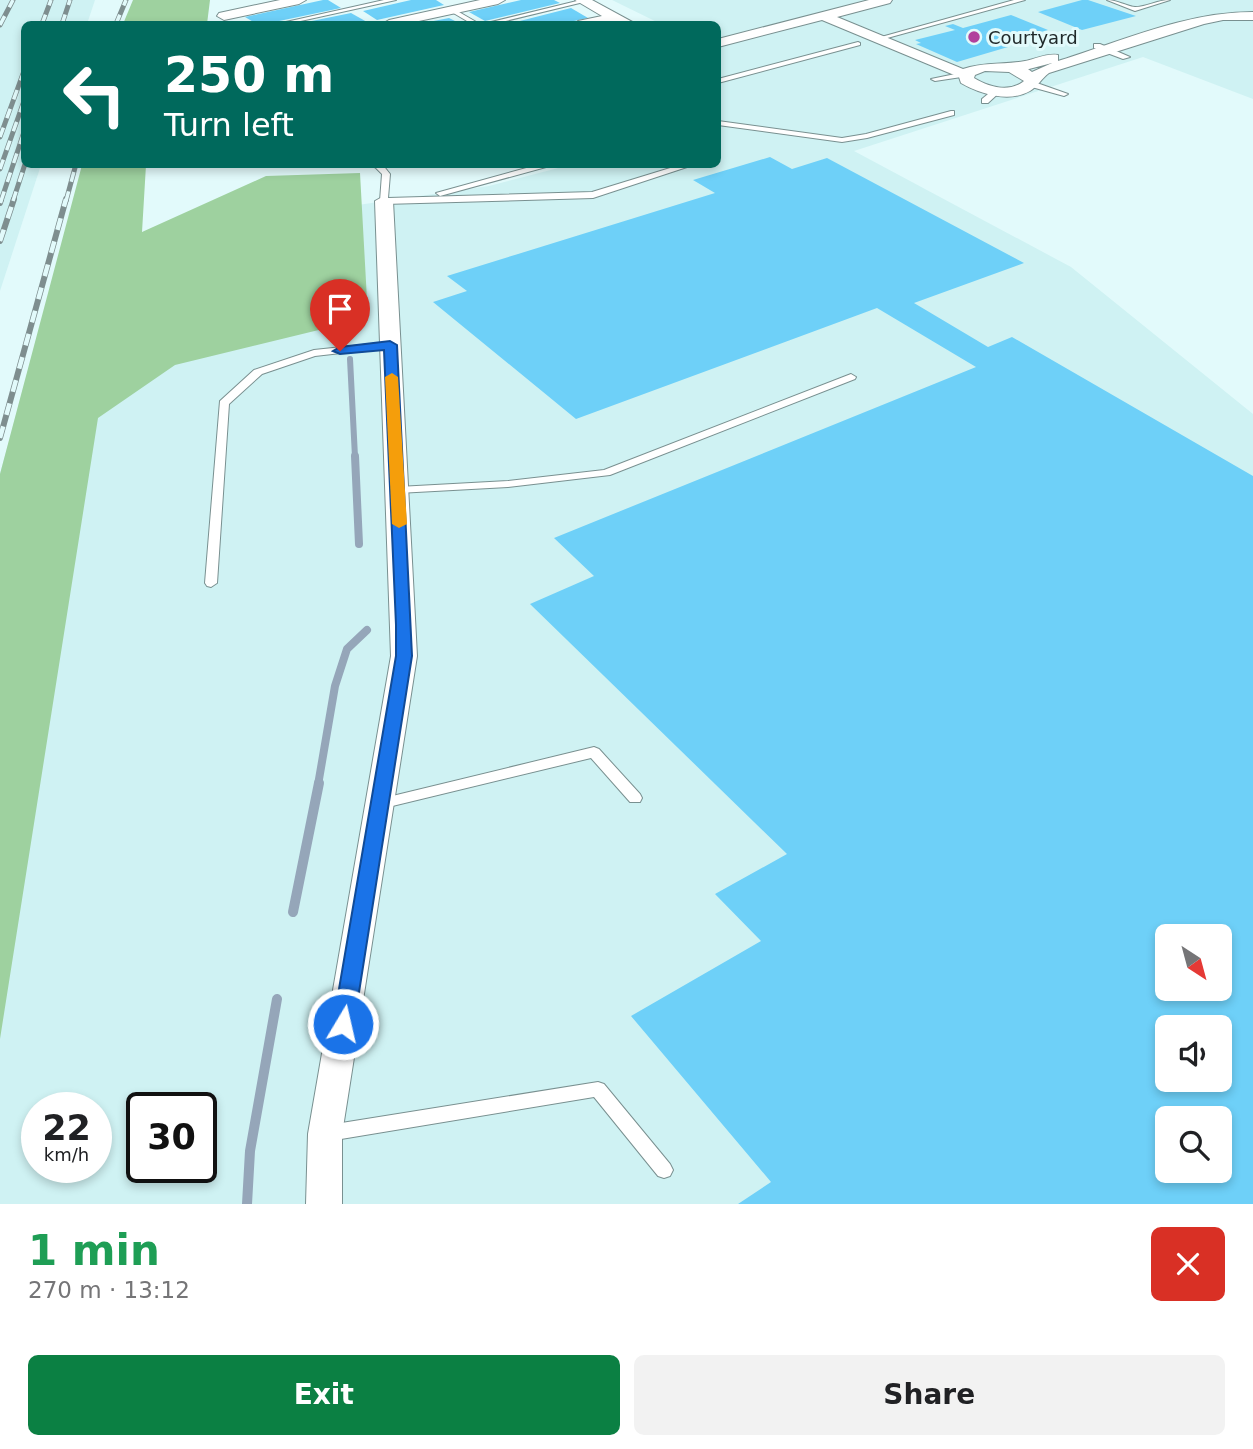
<!DOCTYPE html>
<html lang="en">
<head>
<meta charset="utf-8">
<style>
  body { margin:0; font-family:"DejaVu Sans",sans-serif; background:#f2f2f2; color:#202124; height:100vh; display:flex; flex-direction:column; font-size:26px; white-space:nowrap }
  * { box-sizing:border-box; margin:0 }
  p { font-size:23px; color:#757577 }
  .icon { flex:none; width:38px; height:38px; fill:none; stroke:currentColor; stroke-width:2; stroke-linecap:round; stroke-linejoin:round }
  .map { position:relative; height:1204px; overflow:hidden }
  .drawer { display:flex; flex-direction:column; background:#fff; flex:1 }
  .drawer>* { flex:none }
  .hud { position:absolute; left:21px; top:21px; width:700px; height:147px; border-radius:10px; box-shadow:0 4px 10px #0003; background:#00695c; color:#fff; overflow:hidden }
  .needle { width:46px; rotate:144deg }
  .tools { position:absolute; left:1155px; top:924px; display:grid; gap:14px }
  .tools a { display:grid; place-items:center; width:77px; height:77px; border-radius:10px; background:#fff; box-shadow:0 4px 10px #0003; font-size:35px }
  .speed { position:absolute; left:21px; top:1092px; display:flex; gap:14px; font-size:35px; font-weight:700; text-align:center }
  .speed>* { display:grid; place-content:center; width:91px; height:91px; border-radius:50%; background:#fff; box-shadow:0 4px 10px #0003; line-height:1 }
  .speed small { font-size:18px; font-weight:400 }
  .speed .limit { border:4px solid #111; border-radius:10px; background:#fff; color:#111 }
  .pin { position:absolute; display:grid; place-items:center; width:60px; height:60px; color:#fff; margin:-72px -30px; border-radius:50% 50% 50% 0; rotate:-45deg; box-shadow:0 0 7px #0007 }
  .pin .icon { rotate:45deg }
  .me { position:absolute; width:77px; margin:-38px; rotate:9deg; stroke-linejoin:round; filter:drop-shadow(0 0 5px #0008) }
  .turn { display:flex; align-items:center; gap:24px; height:147px; padding:0 28px; font-size:32px }
  .turn .icon { width:91px; height:91px; stroke-width:2.5 }
  .turn b { display:block; font-size:49px; line-height:60px }
  .round { display:grid; place-items:center; flex:none; width:74px; height:74px; border-radius:10px; background:#f2f2f2 }
  .head { display:flex; align-items:center; justify-content:space-between; height:119px; padding:0 28px }
  h1 { font-size:42px; font-weight:800; line-height:52px; color:#1e9e55 }
  .primary-button { display:flex; gap:14px; margin-top:auto; padding:14px 28px }
  .primary-button a { flex:1; height:80px; border-radius:10px; background:#0b8043; color:#fff; font-size:28px; font-weight:800; line-height:80px; text-align:center }
  .primary-button a+a { background:#f2f2f2; color:#202124 }
  .map>svg:first-child { display:block }
</style>
</head>
<body>
<div class="map">
<svg width="1253" height="1204" viewBox="0 0 1253 1204">
  <rect width="100%" height="100%" fill="#e2fafb"/>
  <g fill="#cff2f3" fill-rule="evenodd">
    <polygon points="0,0 95,0 87,24 24,24 24,164 41,165 0,291"/>
    <path d="M612,0H1253V99L1143,57L854,151L1071,267L1253,414V1204H0V474L61,248L489,186L570,165L718,164V24H661ZM1167,936H1220V989H1167ZM1167,1027H1220V1080H1167ZM37,1108H96V1167H37ZM142,1108H201V1167H142ZM1167,1118H1220V1171H1167Z"/>
  </g>
  <g fill="#9ed19f">
    <polygon points="133,0 210,0 207,24 123,24"/>
    <polygon points="82,165 146,165 142,232 266,176 360,173 368,318 175,365 98,418 0,1039 0,474"/>
  </g>
  <g fill="none" stroke-linecap="round" stroke-linejoin="round">
    <polyline stroke="#95a6b9" stroke-width="6" points="350,359 355,457"/>
    <g stroke="#95a6b9" stroke-width="8">
      <polyline points="355,456 359,544"/>
      <polyline points="318,785 335,686 347,649 367,630"/>
    </g>
    <g stroke="#95a6b9" stroke-width="10">
      <polyline points="293,912 319,783"/>
      <polyline points="247,1204 250,1151 277,999"/>
    </g>
  </g>
  <g fill="#6ed0f8" fill-rule="evenodd">
    <polygon points="323,0 328,0 341,8 265,24 257,24 245,17"/>
    <polygon points="411,0 436,0 444,5 377,20 363,11"/>
    <polygon points="521,0 554,0 560,3 485,21 469,12"/>
    <polygon points="1082,0 1088,0 1136,16 1082,30 1038,12"/>
    <polygon points="571,8 588,18 560,24 508,24"/>
    <polygon points="351,13 367,22 303,24 302,23"/>
    <polygon points="1011,15 1048,30 1000,43 1008,47 957,62 916,44 921,43 915,40 955,30 945,26 953,24 963,28"/>
    <polygon points="449,18 461,24 423,24 423,23"/>
    <path d="M770,157L792,169L827,158L1024,263L914,303L988,347L1012,337L1253,476V1204H738L771,1182L631,1016L761,941L715,894L787,854L530,604L594,576L554,538L976,367L877,308L576,419L433,302L467,291L447,276L715,193L693,180ZM1167,936H1220V989H1167ZM1167,1027H1220V1080H1167ZM1167,1118H1220V1171H1167Z"/>
  </g>
  <g fill="none" stroke-linecap="round" stroke-linejoin="round">
    <g stroke="#799090" stroke-width="2">
      <g id="lane">
        <polygon points="384,0 396,0 287,24 277,24"/>
        <polygon points="581,0 588,1 493,24 483,24"/>
        <polygon points="1014,0 1025,0 880,40 874,39"/>
        <path d="M1107,0C1117,0 1126,6 1135,7C1146,7 1158,0 1170,0L1135,11Z"/>
        <polygon points="452,8 478,23 479,24 472,24 450,11 450,9"/>
        <polygon points="858,42 860,43 860,45 718,83 718,79"/>
        <polygon points="1094,44 1100,44 1130,57 1123,59 1094,48"/>
        <polygon points="965,72 968,72 968,76 935,81 931,79"/>
        <polygon points="1028,82 1034,82 1068,94 1064,96 1028,86"/>
        <polygon points="994,89 1001,91 988,103 982,103 982,99"/>
        <polygon points="951,111 954,111 954,115 867,138 842,142 718,125 718,121 842,138 866,134"/>
        <polygon points="369,164 382,164 390,174 388,198 592,192 680,165 687,167 593,198 384,204 380,201 382,174 376,168"/>
        <polygon points="541,164 557,164 440,196 436,193"/>
        <polygon points="390,342 393,343 393,347 315,356 262,374 229,404 217,583 211,587 207,586 205,583 220,401 254,370 314,350"/>
        <polygon points="851,374 856,377 855,379 610,475 508,487 398,493 392,490 398,487 508,481 604,470"/>
        <polygon points="594,747 599,749 640,794 642,798 640,802 630,802 591,758 380,809 375,808 373,804 375,800 380,799"/>
        <polygon points="598,1082 604,1084 670,1164 673,1170 670,1176 664,1178 658,1176 594,1097 329,1141 323,1138 320,1133 323,1128 329,1125"/>
      </g>
    </g>
    <g stroke="#799090" stroke-width="2">
      <g id="street">
        <polygon points="280,0 306,0 299,4 224,20 217,16 219,13"/>
        <polygon points="480,0 505,0 498,4 405,24 382,24 389,20"/>
        <polygon points="575,0 592,0 636,24 619,24 613,21 576,24 578,21 602,16"/>
        <path d="M869,0H892L890,3L837,17L963,69C984,62 1004,65 1025,61C1036,59 1047,53 1058,55V61C1122,41 1186,12 1253,12V20H1223L1204,24L1049,73C1041,79 1038,86 1030,91C1009,103 980,94 961,83L959,77L822,20L718,47V39ZM1052,63L1032,72L1028,69H1029ZM985,71L1009,72L1024,81C1009,93 989,87 974,78L975,75Z"/>
        <polygon points="384,196 393,201 417,656 342,1134 342,1204 306,1204 308,1134 391,656 375,201"/>
      </g>
    </g>
    <use href="#lane" fill="#fff" fill-rule="evenodd"/>
    <use href="#street" fill="#fff" fill-rule="evenodd"/>
    <g stroke="#7e8e8f" stroke-width="5">
      <g id="rail-far1">
        <polyline points="42,24 51,0"/>
        <polyline points="62,24 70,0"/>
        <polyline points="116,24 126,0"/>
        <polyline points="0,25 13,0"/>
        <polyline points="0,137 24,71"/>
        <polyline points="0,169 24,101"/>
        <polyline points="1,201 24,132"/>
        <polyline points="13,201 25,164"/>
        <polyline points="66,201 76,164"/>
      </g>
    </g>
    <g stroke="#7e8e8f" stroke-width="6">
      <g id="rail">
        <polyline points="0,203 1,199"/>
        <polyline points="0,241 14,199"/>
        <polyline points="0,438 66,199"/>
      </g>
    </g>
    <use href="#rail-far1" stroke="#e2fafb" stroke-width="3.5" stroke-dasharray="10" stroke-linecap="butt"/>
    <use href="#rail" stroke="#e2fafb" stroke-width="4.5" stroke-dasharray="12" stroke-linecap="butt"/>
  </g>
  <polygon fill="#1a73e8" stroke="#114b97" stroke-width="2" points="390,341 397,345 412,656 354,1024 351,1030 343,1033 336,1030 333,1024 396,656 396,625 384,350 340,354 333,351 340,347"/>
  <polygon fill="#f59e0b" points="392,373 398,377 407,524 399,528 392,524 385,377"/>
  <circle fill="#b1419d" stroke="#e2fafb" stroke-width="2.5" cx="974" cy="37" r="7"/>
  <g text-anchor="middle" dominant-baseline="central" stroke-width="6" stroke-linejoin="round" paint-order="stroke">
    <g font-size="18" fill="#20292a" stroke="#e2fafb" text-anchor="start">
      <text x="988" y="37">Courtyard</text>
    </g>
  </g>
</svg>
<div class="tools">
<a><svg class="needle" viewBox="-14 -14 28 28"><path d="M0-13l5 13h-10z" fill="#e53935"/><path d="M0 13l5-13h-10z" fill="#757577"/></svg></a>
<a><svg class="icon" aria-label="sound" viewBox="0 0 24 24"><path d="M4 9h4l5-4v14l-5-4H4zM17 9q2 3 0 6"/></svg></a>
<a><svg class="icon" aria-label="search" viewBox="0 0 24 24"><circle cx="10" cy="10" r="6"/><path d="M15 15l6 6"/></svg></a>
</div>
<div class="speed"><div>22<small>km/h</small></div><div class="limit">30</div></div>
<div class="pin" style="left:340px;top:351px;background:#d93025"><svg class="icon" aria-label="arrive" viewBox="0 0 24 24"><path d="M6 21V4h12l-3 4 3 4H6"/></svg></div>
<svg class="me" style="left:343px;top:1024px" viewBox="-20 -20 40 40"><circle r="17" fill="#1a73e8" stroke="#fff" stroke-width="3"/><path d="M0-11L8 9 0 5-8 9z" fill="#fff"/></svg>
<div class="hud">
<div class="turn"><svg class="icon" aria-label="left" viewBox="0 0 24 24"><path d="M17 20v-9H6M10 6l-5 5 5 5"/></svg><div><b>250 m</b>Turn left</div></div>
</div>
</div>
<section class="drawer">
<div class="head"><div><h1>1 min</h1><p>270 m · 13:12</p></div><a class="round" style="background:#d93025;color:#fff"><svg class="icon" aria-label="close" viewBox="0 0 24 24"><path d="M6 6l12 12M18 6L6 18"/></svg></a></div>
<div class="primary-button"><a>Exit</a><a>Share</a></div>
</section>
</body>
</html>
